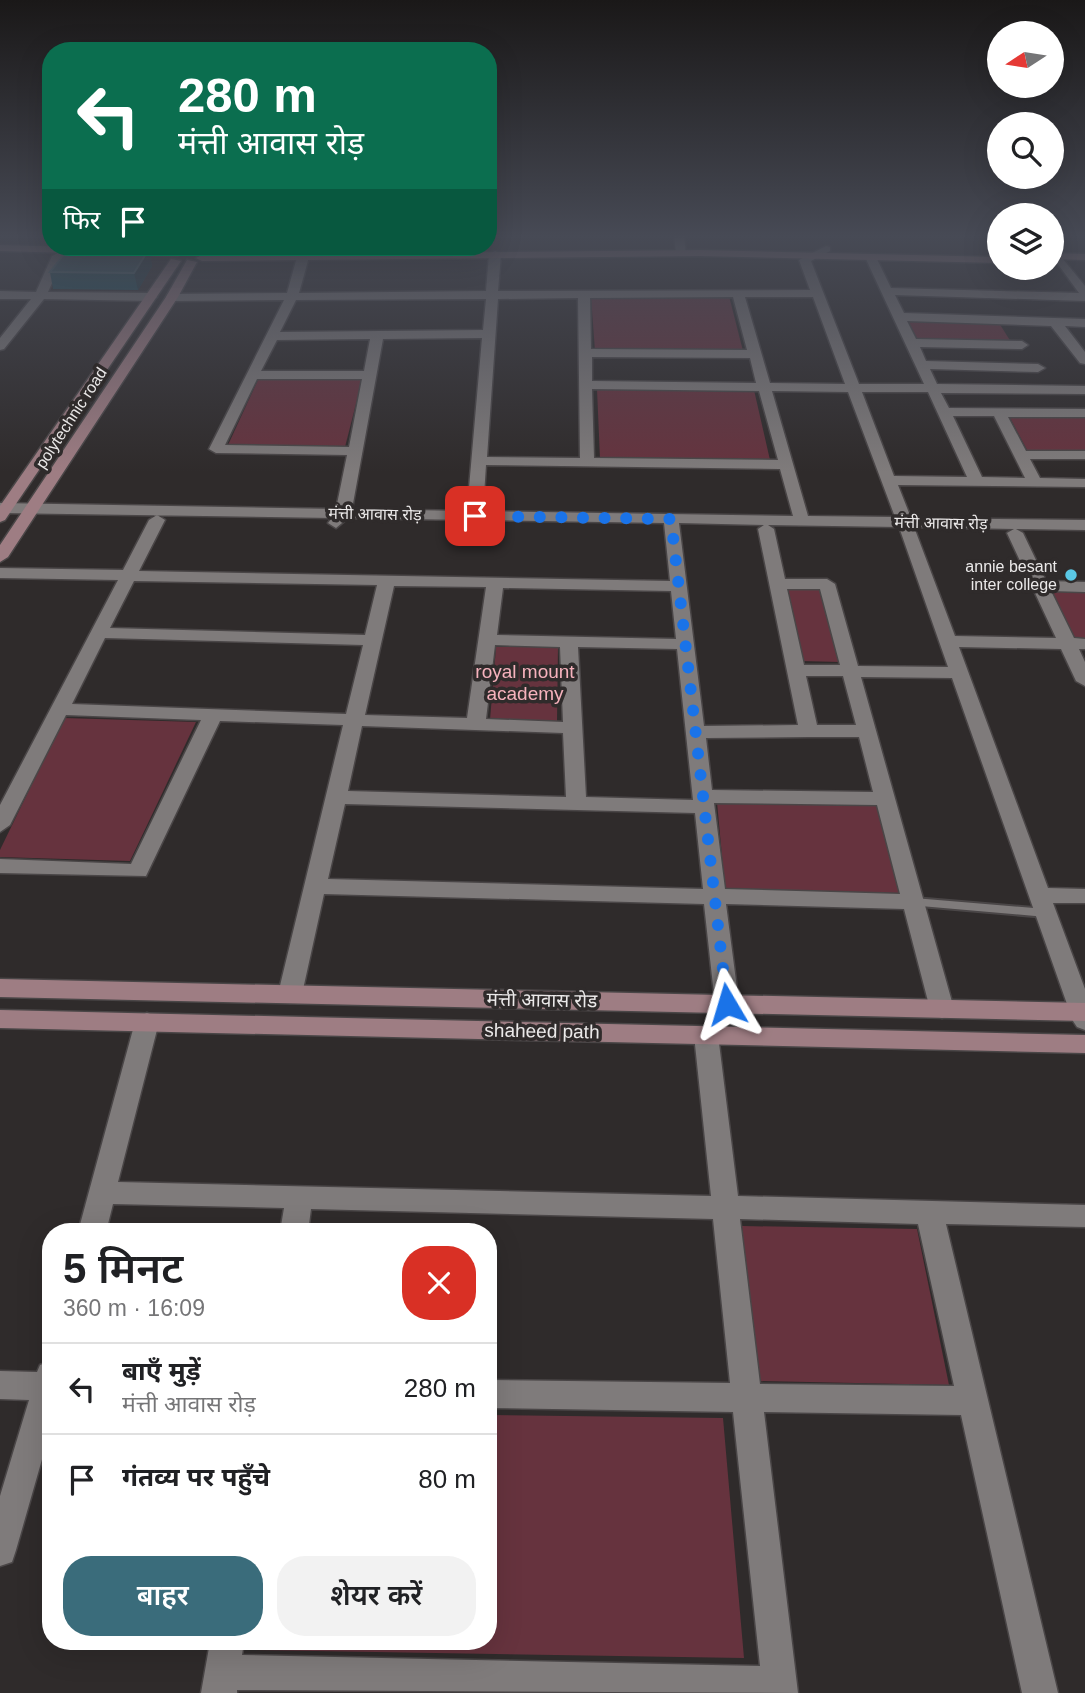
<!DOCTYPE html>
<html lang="hi">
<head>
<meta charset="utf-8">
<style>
  body { margin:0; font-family:Arial,"Noto Sans Devanagari",sans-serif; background:#f2f2f2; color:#202124; height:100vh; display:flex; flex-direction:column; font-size:26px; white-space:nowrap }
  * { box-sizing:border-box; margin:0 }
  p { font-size:23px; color:#757577 }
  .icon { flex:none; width:38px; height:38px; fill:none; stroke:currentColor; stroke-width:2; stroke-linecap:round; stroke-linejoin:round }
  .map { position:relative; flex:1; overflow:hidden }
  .drawer { position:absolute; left:42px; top:1223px; width:455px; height:427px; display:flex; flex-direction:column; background:#fff; border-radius:28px; box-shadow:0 7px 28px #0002 }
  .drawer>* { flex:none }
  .guide { position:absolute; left:42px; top:42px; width:455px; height:214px; border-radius:28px; box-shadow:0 7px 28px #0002; background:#0b6e4f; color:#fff; overflow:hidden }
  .needle { width:46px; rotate:258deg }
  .fabs { position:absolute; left:987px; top:21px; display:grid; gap:14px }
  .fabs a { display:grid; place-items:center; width:77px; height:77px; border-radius:50%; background:#fff; box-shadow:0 7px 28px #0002; font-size:35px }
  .pin { position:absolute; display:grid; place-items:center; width:60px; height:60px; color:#fff; margin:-30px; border-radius:14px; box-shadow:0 4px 10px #0006 }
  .me { position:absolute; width:77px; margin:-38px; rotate:353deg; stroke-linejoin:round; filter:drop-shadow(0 0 5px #0008) }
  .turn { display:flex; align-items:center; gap:24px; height:147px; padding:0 21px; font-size:32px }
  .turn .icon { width:91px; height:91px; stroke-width:2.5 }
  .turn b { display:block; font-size:49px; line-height:60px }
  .then { display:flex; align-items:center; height:66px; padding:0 21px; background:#0003; gap:14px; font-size:26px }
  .round { display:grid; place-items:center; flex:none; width:74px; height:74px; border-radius:28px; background:#f2f2f2 }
  .headline { display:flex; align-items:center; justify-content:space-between; height:119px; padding:0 21px }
  h1 { font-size:42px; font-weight:600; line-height:52px }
  .button { display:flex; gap:14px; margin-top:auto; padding:14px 21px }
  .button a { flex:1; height:80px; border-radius:28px; background:#3a6c7b; color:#fff; font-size:28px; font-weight:600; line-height:80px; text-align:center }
  .button a+a { background:#f2f2f2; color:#202124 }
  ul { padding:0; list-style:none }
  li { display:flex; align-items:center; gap:21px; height:91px; padding:0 21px; border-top:2px solid #e0e0e0 }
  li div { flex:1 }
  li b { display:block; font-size:26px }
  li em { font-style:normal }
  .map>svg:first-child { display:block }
</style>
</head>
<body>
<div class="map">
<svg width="1085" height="1693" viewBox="0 0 1085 1693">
  <rect width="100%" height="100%" fill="#2f2b2b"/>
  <g fill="#66333e">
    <polygon points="591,296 729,296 743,351 595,351"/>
    <polygon points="907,320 999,323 1011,342 918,340"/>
    <polygon points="258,380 362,380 345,447 228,445"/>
    <polygon points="597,389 754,390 770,460 600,459"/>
    <polygon points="1009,416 1085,417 1085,451 1027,450"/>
    <polygon points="787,588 822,588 840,662 801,661"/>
    <polygon points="1052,592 1085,592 1085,639 1073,639"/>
    <polygon points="496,647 558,647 557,721 490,720"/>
    <polygon points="64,718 196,722 130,861 0,857 0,850"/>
    <polygon points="717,802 879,805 899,893 725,889"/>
    <polygon points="742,1226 917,1229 949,1385 757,1381"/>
    <polygon points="488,1415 723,1418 744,1658 251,1650 252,1642 488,1642"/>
  </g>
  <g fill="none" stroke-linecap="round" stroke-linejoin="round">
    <g stroke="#4a4647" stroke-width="4">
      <polygon id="lane" points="914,898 1046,909 1052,913 1046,917 909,905 908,902 909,899"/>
    </g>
    <g stroke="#4a4647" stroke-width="3">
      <g id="street">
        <polygon points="674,235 684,235 686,255 676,253"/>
        <path d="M826,246L830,247V251L811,261L859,384H924L865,257L867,255H875L891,288L1079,293L1052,256L1058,253L1085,286V301L895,295L904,313L1085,319V327L1065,326L1085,352V364L1080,363L1051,326L907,321L916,339L1022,341L1028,345L1022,349L920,347L926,361L1038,364L1045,368L1038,372L930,369L937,384L1085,386V394L941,393L949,408L1085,409V417H1008L1026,451H1085V459H1030L1040,478L1085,479V487L898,485L911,518L1085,520V530L1016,529L1023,533L1046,581L1085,582V592L1051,591L1074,638L1085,639V649H1079L1085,662V686L1076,681L1061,649L959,647L1048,888L1085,889V903H1053L1085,989V1030L1077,1027L1073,1021L952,678L861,677L954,1009L950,1015L942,1018L934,1015L930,1009L904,909L726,904L739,1004L735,1010L727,1013L719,1010L715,1004L704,904L324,894L302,994L298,1000L290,1003L282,1000L278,994L343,725L220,721L146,876L0,873V859L131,864L201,720L66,715L10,825L0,832V805L118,580L0,578V568L123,570L149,520L157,515L165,520L139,571L670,581L664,523L482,520L480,528H468L467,520L348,518L336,528L328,523L332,518L0,513V503L336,509L347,455L216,453L209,449L284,300L172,301L166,297L168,294L287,293L297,257L303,254L309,257L299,293L486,291L489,254L495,251L501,254L498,291L810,290L799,260ZM733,297L747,350L591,349L590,298ZM745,297H813L845,384L770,383ZM578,298L580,458L487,457L498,299ZM486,299L483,330L280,332L296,300ZM482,338L467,511L352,509L383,339ZM370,339L364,371H261L277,340ZM592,357L750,358L756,383L592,381ZM257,379H362L349,447L225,445ZM592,389L759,391L778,460L594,458ZM772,391L848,392L895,517L808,516ZM862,392H928L967,477L894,476ZM953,416H994L1025,478L982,477ZM486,465L780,469L793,516L483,511ZM679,523L764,525L758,529L798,725L704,726ZM768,525L899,527L948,667L858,666L835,584L827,579H785L774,529ZM914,527L1014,529L1007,533L1056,638L955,636ZM134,581L377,585L365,635L110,628ZM394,586L486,587L467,718L365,715ZM503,588L671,591L676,639L497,635ZM787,589H820L840,665H804ZM105,638L363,645L346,714L72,704ZM495,645L560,647L563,722L486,719ZM578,647L677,649L693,800L586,797ZM806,676H843L856,725H817ZM362,726L563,733L566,797L348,791ZM809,737H859L873,792L712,790L706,738ZM714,803L877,805L900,894L725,889ZM345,804L695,813L703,889L328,879Z"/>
        <polygon points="346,247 357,247 350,252 346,251"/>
        <polygon points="58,253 64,256 48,292 151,293 157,297 151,301 44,299 4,349 0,350 0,338 31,299 0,299 0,291 36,292 52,256"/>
        <path d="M147,1013L155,1016L159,1022L118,1182L711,1196L694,1035L697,1029L706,1026L715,1029L718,1035L738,1196L1085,1205V1227L946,1224L1058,1693H1022L961,1415L764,1412L798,1693L237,1690V1693H201L210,1642H244L242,1655L760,1666L733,1412L488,1408V1380L730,1383L713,1219L311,1209L308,1232H280L284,1208L113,1204L106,1232H78L135,1022L139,1016ZM740,1219L918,1224L954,1386L760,1384Z"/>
        <polygon points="51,1361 51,1428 16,1550 12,1562 0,1566 0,1496 29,1400 0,1399 0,1371 37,1372 40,1365"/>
      </g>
    </g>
    <g stroke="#4a4647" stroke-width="3">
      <g id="secondary">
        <polygon points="0,245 177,250 183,253 177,256 0,251"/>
        <polygon points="700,250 999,257 999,263 700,256 202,261 196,258 202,255"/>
        <polygon points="1052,253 1085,254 1085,260 1052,259"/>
        <polygon points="171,259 181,261 5,520 0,522 0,506"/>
        <polygon points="187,260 197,262 178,297 8,557 0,562 0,545 166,297"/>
        <polygon points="0,979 1085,1003 1085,1021 0,997"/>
        <polygon points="0,1010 1085,1035 1085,1053 0,1028"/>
      </g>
    </g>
    <use href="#lane" fill="#7f7b7b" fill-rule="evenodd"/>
    <use href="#street" fill="#7f7b7b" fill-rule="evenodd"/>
    <use href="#secondary" fill="#9e7d83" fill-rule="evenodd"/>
  </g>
  <polygon fill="#134f5d" points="149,249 152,266 138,290 53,289 50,272"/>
  <polygon fill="#153942" points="149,249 152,266 138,290 134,273"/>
  <polygon fill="#2a5f6c" stroke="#49757f" stroke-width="2" points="69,248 149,249 134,273 50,272"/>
  <linearGradient id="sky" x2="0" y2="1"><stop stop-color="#1a1818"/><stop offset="0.5" stop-color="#474a55"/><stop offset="1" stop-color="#474a55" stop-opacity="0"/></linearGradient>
  <rect width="1085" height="472" fill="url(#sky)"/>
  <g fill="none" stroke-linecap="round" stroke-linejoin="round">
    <polyline stroke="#1a73e8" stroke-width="12" stroke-dasharray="0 21.6" points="475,516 671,519 727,1004"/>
  </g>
  <circle fill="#5ac8e5" stroke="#2f2b2b" stroke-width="2.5" cx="1071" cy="575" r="7"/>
  <g text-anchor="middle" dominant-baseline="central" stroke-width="7" stroke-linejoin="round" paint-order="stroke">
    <g font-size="16" fill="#ebe9e9" stroke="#2f2b2b">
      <text transform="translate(71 418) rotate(-57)">polytechnic road</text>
      <text transform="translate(375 514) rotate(1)">मंत्ती आवास रोड़</text>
      <text transform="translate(941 523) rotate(1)">मंत्ती आवास रोड़</text>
    </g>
    <g font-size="16" fill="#ebe9e9" stroke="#2f2b2b" text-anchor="end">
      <text x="1057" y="566">annie besant<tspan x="1057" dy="18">inter college</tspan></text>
    </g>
    <g font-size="19" fill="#f6b2bd" stroke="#2f2b2b">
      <text x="525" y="671">royal mount<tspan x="525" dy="22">academy</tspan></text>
    </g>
    <g font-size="19" fill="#ebe9e9" stroke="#2f2b2b">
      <text transform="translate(542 1000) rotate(1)">मंत्ती आवास रोड</text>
      <text transform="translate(542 1031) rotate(1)">shaheed path</text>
    </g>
  </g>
</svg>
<div class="fabs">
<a><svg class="needle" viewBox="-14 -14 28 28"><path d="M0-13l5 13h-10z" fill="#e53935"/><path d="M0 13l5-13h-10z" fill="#757577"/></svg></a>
<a><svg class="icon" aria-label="search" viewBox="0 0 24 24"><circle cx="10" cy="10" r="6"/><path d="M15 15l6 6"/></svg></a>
<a><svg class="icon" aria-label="layers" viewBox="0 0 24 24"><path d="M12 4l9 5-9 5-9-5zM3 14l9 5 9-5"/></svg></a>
</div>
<div class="pin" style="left:475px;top:516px;background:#d93025"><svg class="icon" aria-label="arrive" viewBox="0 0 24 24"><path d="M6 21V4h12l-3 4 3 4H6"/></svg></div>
<svg class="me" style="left:727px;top:1004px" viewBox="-20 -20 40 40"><path d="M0-17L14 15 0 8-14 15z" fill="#1a73e8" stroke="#fff" stroke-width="4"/></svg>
<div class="guide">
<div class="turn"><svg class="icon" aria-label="left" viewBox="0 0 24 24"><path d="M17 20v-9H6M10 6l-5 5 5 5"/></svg><div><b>280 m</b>मंत्ती आवास रोड़</div></div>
<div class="then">फिर<svg class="icon" aria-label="arrive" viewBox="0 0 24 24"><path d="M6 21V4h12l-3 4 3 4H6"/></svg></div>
</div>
<section class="drawer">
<div class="headline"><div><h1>5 मिनट</h1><p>360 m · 16:09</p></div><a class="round" style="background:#d93025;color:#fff"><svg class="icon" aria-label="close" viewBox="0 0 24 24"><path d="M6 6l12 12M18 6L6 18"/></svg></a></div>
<ul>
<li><svg class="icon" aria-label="left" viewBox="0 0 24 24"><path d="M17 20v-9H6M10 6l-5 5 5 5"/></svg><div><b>बाएँ मुड़ें</b><p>मंत्ती आवास रोड़</p></div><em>280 m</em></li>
<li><svg class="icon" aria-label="arrive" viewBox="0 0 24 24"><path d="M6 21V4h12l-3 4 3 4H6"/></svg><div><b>गंतव्य पर पहुँचे</b></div><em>80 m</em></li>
</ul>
<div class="button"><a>बाहर</a><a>शेयर करें</a></div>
</section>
</div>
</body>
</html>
